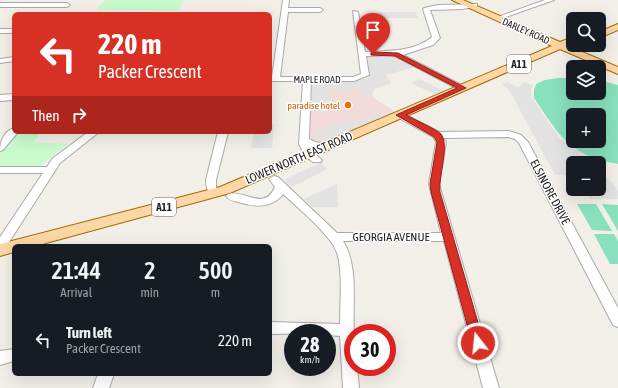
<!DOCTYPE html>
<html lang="en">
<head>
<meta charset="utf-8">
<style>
  body { margin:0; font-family:"Asap Condensed",sans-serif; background:#20242c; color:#f1f3f6; height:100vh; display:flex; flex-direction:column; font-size:15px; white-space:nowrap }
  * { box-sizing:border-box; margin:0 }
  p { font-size:13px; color:#9ea1a6 }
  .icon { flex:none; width:22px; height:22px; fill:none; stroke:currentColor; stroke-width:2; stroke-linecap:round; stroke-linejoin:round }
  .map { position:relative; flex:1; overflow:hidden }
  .side { position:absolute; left:12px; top:244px; width:260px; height:132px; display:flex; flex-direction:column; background:#171b24; border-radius:6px; box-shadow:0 4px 16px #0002 }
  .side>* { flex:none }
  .hud { position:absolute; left:12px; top:12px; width:260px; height:122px; border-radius:6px; box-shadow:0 4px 16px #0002; background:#d93025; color:#fff; overflow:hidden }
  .buttons { position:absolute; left:566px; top:12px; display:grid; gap:8px }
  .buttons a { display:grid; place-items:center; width:40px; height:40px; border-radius:6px; background:#171b24; box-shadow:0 4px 16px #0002; font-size:20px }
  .speed { position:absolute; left:284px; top:324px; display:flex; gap:8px; font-size:20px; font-weight:700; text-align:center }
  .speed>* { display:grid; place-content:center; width:52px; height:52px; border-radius:50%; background:#171b24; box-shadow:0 4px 16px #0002; line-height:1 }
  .speed small { font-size:10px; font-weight:400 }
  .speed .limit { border:6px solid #d22; background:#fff; color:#111 }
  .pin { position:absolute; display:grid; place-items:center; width:34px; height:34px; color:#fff; margin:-41px -17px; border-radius:50% 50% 50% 0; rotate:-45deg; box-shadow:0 0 4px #0007 }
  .pin .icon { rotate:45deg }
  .me { position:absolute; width:44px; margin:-22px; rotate:344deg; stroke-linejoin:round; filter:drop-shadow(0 0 3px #0008) }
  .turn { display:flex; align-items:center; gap:14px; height:84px; padding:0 20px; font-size:18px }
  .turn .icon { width:52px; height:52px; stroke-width:2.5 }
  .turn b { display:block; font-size:28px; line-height:34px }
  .then { display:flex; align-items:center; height:38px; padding:0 20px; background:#0003; gap:8px; font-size:15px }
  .eta { display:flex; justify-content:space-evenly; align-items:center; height:68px; text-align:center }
  .eta b { font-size:24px; font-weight:600; line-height:28px }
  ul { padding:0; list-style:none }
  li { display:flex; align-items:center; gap:12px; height:56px; padding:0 20px }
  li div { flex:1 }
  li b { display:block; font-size:15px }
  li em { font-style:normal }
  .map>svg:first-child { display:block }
</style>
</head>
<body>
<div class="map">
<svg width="618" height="388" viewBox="0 0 618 388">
  <rect width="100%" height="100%" fill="#f2efe9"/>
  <polygon fill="#f2dad9" points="395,56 415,67 385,75 391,83 374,89 372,97 397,113 310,150 312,81 360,80 369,78"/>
  <g fill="#c8facc">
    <polygon points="105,0 184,0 179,11 96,10"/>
    <polygon points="16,132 40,132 34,142 68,144 38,167 0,167 0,153"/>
  </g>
  <g fill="#88e0be" fill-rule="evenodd">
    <path d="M558,78H573V93H599V80L618,85V164C568,155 561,137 534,98V90L536,84L545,80ZM573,115H599V141H573Z"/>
    <polygon points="577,204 596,204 612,231 592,230"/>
    <polygon points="602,204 618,205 618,231"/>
    <polygon points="594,234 614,234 618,241 618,264 610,264"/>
  </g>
  <g fill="#e2e2e2">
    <polygon points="378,12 415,12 418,18 380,18"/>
    <polygon points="366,54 395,56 414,67 385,75 391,83 374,89 372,97 361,98 359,88 353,88 353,90 329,90 330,108 325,109 325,112 313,112 312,81 360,80 369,78"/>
    <polygon points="419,79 443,91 434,94 411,83"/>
    <polygon points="507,82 518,87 525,82 533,85 531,89 531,96 560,139 596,161 594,163 573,163 573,166 566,164 570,175 555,175 509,90 502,84"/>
    <polygon points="378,111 384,115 325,140 313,133 349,119 353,122"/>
    <polygon points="270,124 274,124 272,148 251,148 254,132 270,132"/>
    <polygon points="320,163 327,169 292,187 286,182 287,178"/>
    <polygon points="599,174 611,181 618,191 618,199 590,199 584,189 599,189"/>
    <polygon points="337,184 338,207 313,207 304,199"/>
  </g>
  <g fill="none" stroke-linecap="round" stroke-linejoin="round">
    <g stroke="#a9a9a9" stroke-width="2">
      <g id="minor">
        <path d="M283,0H289L288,8H320L323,10L320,12H288L280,77H353L361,74L353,11L358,12L365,52C387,51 414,52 432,37L423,9L424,8L438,5L477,4V6L463,9L430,10L440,38L433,45L403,55L467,88L466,90H460L393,55L366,56L369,75L354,81H311L309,139L315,142L329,145L331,147L326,150L311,148L313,152L322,160L321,162H313L305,156L299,144L303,81H270V77H272Z"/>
        <polygon points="545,0 554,0 500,19 495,18"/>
        <polygon points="0,3 67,3 70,5 67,7 0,7"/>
        <rect x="0" y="29" width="14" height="4"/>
        <polygon points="14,57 14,61 0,63 0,59"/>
        <polygon points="14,94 14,100 0,101 0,95"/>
        <path d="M400,112L439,132L509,131L521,135L528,142L618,308V327L613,325L519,143L515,139L508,137L443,138L446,142L439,184L499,388H483L444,241H343C359,266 352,304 354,333H353V367H357L359,388H343L340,336L327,335V333L270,334V322L340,324C340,304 343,271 337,253C332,236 297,207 283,194C272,209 254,207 238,202C233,201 229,200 226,196L228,194C244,189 264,212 275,187L269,179L274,176L278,177L337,233H441L429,184L436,142L433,137L397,117L395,115Z"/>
        <path d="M14,128V132H18L3,150L0,151C0,142 4,131 14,128Z"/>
        <polygon points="88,132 99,132 60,163 4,250 0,251 0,237 43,173 0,173 0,167 47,167 52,159"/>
        <path d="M218,132H228L216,180V187L219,193L218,195H210C207,190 206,186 206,180Z"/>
        <polygon points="14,349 14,361 0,365 0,351"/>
        <polygon points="98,374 114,374 109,388 93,388"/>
      </g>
    </g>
    <g stroke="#a06b00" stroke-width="2">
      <g id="major">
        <polygon points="452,0 463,0 560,42 573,37 573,43 568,46 618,67 618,74 560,49 230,193 35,246 14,246 14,252 0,256 0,244 220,187 552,46"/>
        <polygon points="618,24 618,30 599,38 599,32"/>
      </g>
    </g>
    <use href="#minor" fill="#fff" fill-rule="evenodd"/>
    <use href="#major" fill="#fcd6a4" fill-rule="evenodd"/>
  </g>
  <path fill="#d93025" stroke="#8d1f18" d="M373,52L398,53L466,88L406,115C413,119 436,129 441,134C450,145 438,177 440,192L484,343L483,346L478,348L474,346L472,343L431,192L430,184L437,142L434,137L396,115L457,88L395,56L371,55V53Z"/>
  <circle fill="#e8710a" stroke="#fff" stroke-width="1.5" cx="348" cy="105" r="4"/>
  <g text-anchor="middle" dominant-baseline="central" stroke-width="3" stroke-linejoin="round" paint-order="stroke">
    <g font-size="10" fill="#222" stroke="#fff">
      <text transform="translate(526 31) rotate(24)">DARLEY ROAD</text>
      <text x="317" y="79">MAPLE ROAD</text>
    </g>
    <g font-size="10" fill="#c56008" stroke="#fff" text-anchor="end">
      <text x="340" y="105">paradise hotel</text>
    </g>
    <g fill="#fff" stroke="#646464" stroke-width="1">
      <rect x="507" y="55" width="24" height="18" rx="3"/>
      <rect x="152" y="198" width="24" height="18" rx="3"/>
    </g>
    <g font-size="11" font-weight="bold" fill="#222">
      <text x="519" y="64">A11</text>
      <text x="164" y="207">A11</text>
    </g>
    <g font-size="12" fill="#222" stroke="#fff">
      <text transform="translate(299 158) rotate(-23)">LOWER NORTH EAST ROAD</text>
      <text transform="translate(550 192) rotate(62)">ELSINORE DRIVE</text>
      <text x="391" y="237">GEORGIA AVENUE</text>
    </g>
  </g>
</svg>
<div class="buttons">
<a><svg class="icon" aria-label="search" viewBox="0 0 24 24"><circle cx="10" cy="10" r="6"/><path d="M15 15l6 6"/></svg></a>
<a><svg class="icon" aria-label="layers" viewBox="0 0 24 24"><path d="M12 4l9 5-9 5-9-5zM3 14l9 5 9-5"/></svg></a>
<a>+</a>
<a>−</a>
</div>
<div class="speed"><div>28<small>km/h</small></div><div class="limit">30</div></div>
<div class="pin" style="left:373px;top:54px;background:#d93025"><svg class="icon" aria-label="arrive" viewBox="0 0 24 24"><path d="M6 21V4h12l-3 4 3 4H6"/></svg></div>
<svg class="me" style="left:478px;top:343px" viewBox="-20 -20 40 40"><circle r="17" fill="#d93025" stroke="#fff" stroke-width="3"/><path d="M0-11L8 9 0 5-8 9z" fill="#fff"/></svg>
<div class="hud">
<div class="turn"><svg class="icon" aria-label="left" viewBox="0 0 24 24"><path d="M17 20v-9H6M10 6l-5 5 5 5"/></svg><div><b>220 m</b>Packer Crescent</div></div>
<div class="then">Then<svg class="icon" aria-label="right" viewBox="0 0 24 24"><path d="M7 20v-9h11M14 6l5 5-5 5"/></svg></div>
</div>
<section class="side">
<div class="eta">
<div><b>21:44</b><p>Arrival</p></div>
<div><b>2</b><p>min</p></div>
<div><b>500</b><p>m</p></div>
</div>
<ul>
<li><svg class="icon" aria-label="left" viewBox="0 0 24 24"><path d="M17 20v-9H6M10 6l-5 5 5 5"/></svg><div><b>Turn left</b><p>Packer Crescent</p></div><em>220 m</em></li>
</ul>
</section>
</div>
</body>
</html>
